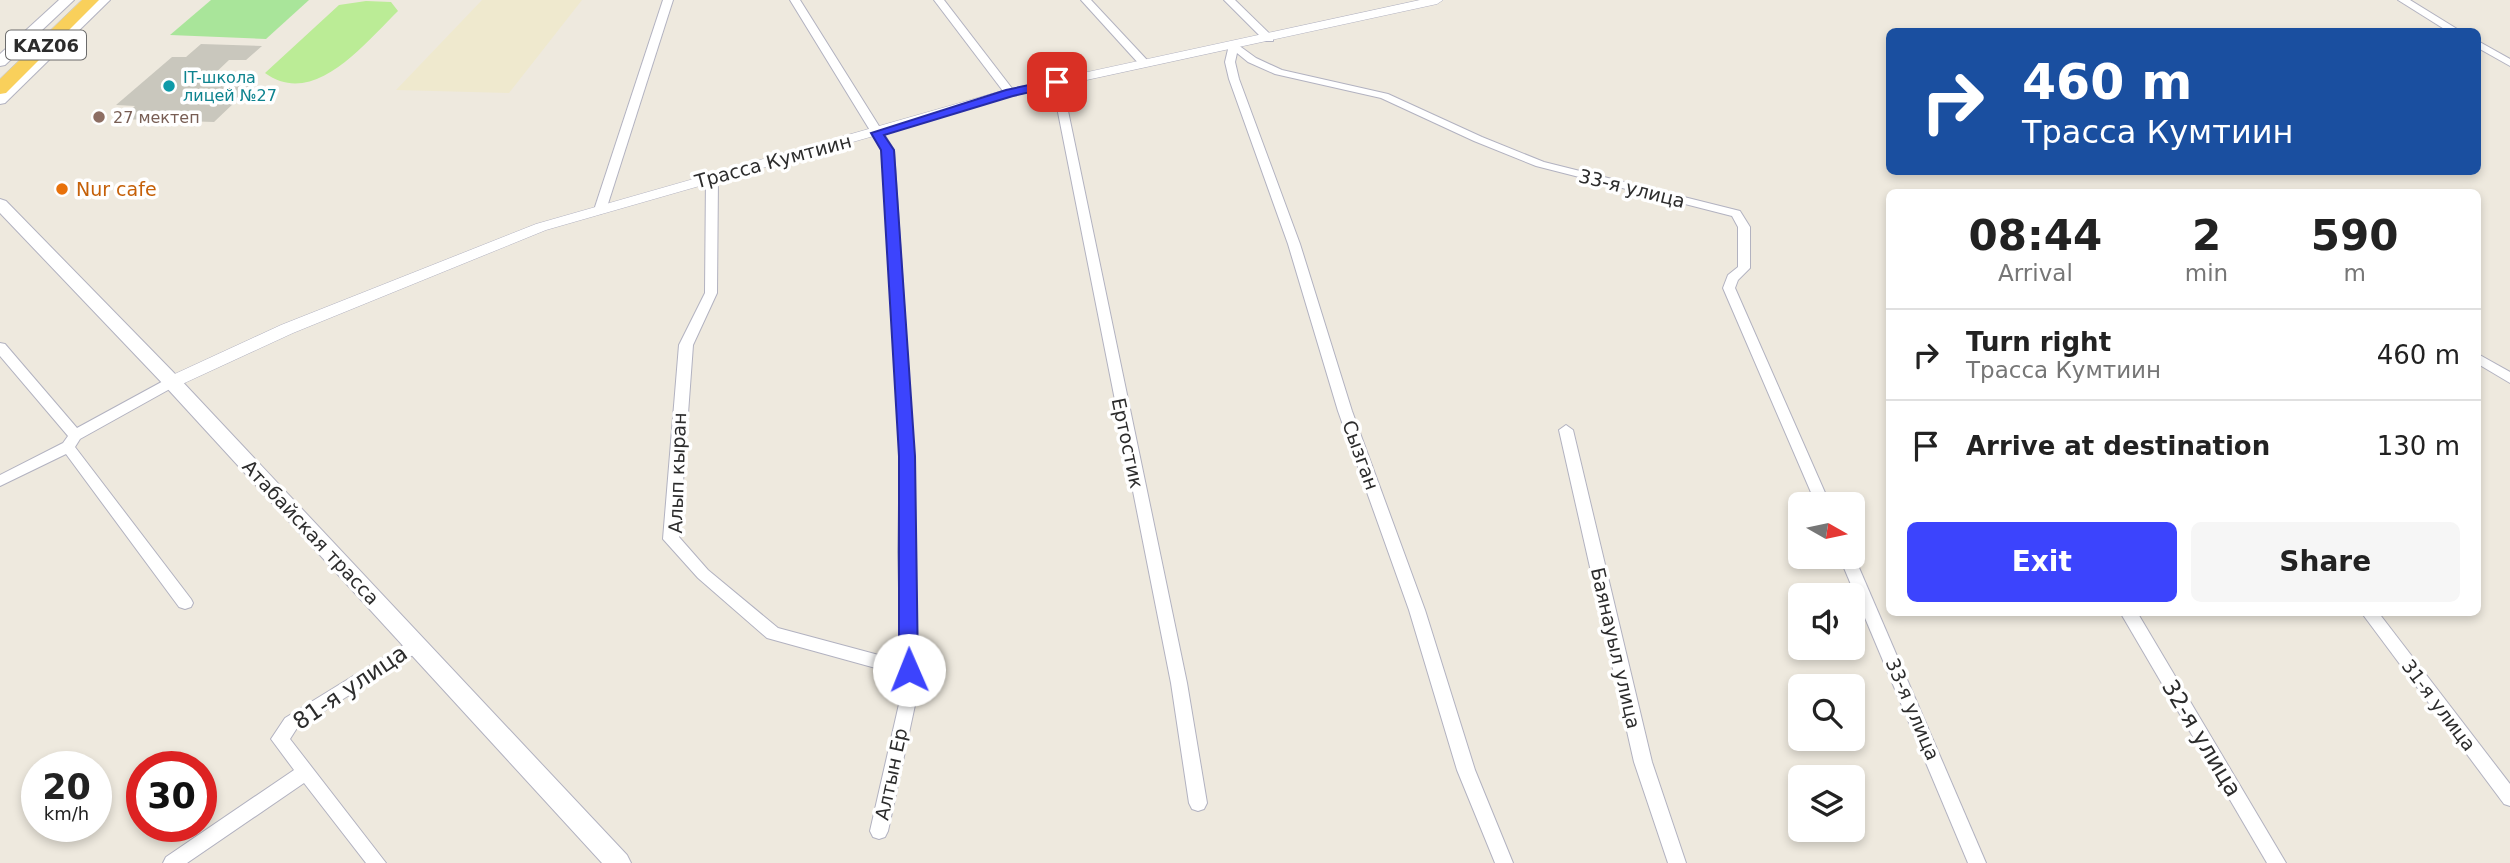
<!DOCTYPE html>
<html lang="en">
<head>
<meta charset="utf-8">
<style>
  body { margin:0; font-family:"DejaVu Sans",sans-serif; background:#f6f6f6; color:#222; height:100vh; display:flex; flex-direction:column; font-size:26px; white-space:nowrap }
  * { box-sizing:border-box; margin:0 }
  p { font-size:23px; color:#767676 }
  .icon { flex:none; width:38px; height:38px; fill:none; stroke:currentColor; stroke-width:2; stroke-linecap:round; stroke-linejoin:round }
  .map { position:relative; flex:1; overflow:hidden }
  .drawer { position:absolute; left:1886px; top:189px; width:595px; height:427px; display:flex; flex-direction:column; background:#fff; border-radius:10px; box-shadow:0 4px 10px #0003 }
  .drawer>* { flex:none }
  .banner { position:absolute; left:1886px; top:28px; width:595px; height:147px; border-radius:10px; box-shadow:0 4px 10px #0003; background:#1a4fa0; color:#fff; overflow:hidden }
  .needle { width:46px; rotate:99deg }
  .tools { position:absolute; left:1788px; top:492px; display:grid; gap:14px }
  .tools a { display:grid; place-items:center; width:77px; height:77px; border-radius:10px; background:#fff; box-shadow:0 4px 10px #0003; font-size:35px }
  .speed { position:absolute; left:21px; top:751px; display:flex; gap:14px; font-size:35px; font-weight:700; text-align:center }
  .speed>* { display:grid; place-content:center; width:91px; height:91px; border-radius:50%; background:#fff; box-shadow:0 4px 10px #0003; line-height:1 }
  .speed small { font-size:18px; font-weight:400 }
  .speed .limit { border:10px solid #d22; background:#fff; color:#111 }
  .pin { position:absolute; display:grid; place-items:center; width:60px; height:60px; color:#fff; margin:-30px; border-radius:14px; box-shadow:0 4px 10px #0006 }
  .me { position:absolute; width:77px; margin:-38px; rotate:359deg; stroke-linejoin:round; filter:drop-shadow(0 0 5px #0008) }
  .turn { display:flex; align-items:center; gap:24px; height:147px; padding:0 21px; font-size:32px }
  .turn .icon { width:91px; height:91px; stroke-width:2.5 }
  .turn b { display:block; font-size:49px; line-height:60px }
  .eta { display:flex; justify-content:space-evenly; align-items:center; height:119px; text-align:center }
  .eta b { font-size:42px; font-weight:800; line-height:49px }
  .cta { display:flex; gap:14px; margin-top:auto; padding:14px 21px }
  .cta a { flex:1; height:80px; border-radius:10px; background:#3c44fd; color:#fff; font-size:28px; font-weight:800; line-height:80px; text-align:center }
  .cta a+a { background:#f6f6f6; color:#222 }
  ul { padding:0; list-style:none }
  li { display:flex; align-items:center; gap:21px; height:91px; padding:0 21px; border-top:2px solid #e0e0e0 }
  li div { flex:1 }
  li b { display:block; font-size:26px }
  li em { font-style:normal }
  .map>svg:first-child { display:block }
</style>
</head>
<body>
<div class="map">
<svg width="2510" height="863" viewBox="0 0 2510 863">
  <rect width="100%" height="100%" fill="#eee9de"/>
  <polygon fill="#efe9ce" points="482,0 582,0 509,93 396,90"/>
  <polygon fill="#a9e59a" points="211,0 309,0 266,39 170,35"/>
  <path fill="#bbec96" d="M366,1L391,2L398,11C365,43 314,109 265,73L339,5Z"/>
  <polygon fill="#c9c7bd" points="201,44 262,46 246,60 229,60 209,79 258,80 214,122 119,119 135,106 116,105 172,57 186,57"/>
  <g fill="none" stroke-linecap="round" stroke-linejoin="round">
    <g stroke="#b2b2c0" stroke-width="2">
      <g id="minor">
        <polygon points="663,0 673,0 606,210 600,214 596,212 594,210"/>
        <polygon points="790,0 800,0 894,150 914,456 914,552 918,691 888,831 885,837 879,839 873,837 870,831 902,691 901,675 767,638 698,578 663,539 679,345 705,293 706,177 712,174 718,177 717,293 693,345 679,537 708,570 778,628 901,661 898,552 900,456 882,150"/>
        <polygon points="934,0 944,0 1014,91 1014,95 1006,95"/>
        <polygon points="1081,0 1091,0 1148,61 1148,65 1140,65"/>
        <polygon points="1224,0 1235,0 1273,37 1273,41 1265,41"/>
        <polygon points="2398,0 2410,0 2462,32 2449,32"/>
        <polygon points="2478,41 2510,59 2510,66 2478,48"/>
        <polygon points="1234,42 1256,58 1282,70 1388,94 1482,137 1544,162 1740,211 1750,227 1750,268 1738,280 1735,288 1830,504 1816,504 1723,288 1728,275 1738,267 1738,227 1732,216 1536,166 1474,141 1381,98 1275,74 1248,62 1237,53 1235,62 1239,79 1300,244 1352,411 1425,610 1475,770 1513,863 1495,863 1457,770 1409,610 1338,411 1288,244 1229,79 1225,62 1229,45"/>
        <polygon points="1057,79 1062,82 1187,683 1207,803 1204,809 1198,811 1192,809 1189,803 1171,683 1052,82"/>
        <polygon points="0,343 5,344 77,428 167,379 177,379 179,382 177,385 80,439 75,447 191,599 193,603 191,607 185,609 179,607 66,454 0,486 0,475 63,443 68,436 0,356"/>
        <polygon points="2478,354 2510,372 2510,383 2478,364"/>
        <polygon points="1566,425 1573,430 1652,762 1686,863 1668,863 1634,762 1559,430"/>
        <polygon points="1839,556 1854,556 1986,863 1968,863"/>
        <polygon points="2120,612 2137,612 2286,863 2267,863"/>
        <polygon points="2361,612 2378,612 2510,784 2510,806 2504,804"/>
        <polygon points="415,638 421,640 423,645 421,650 297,728 290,739 386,863 366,863 304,783 187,863 163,863 166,857 294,770 271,739 285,718"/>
      </g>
    </g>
    <g stroke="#b2b2c0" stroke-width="1">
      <polygon id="tertiary" points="1420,0 1443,0 1437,4 1013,96 546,230 293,333 178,386 172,388 164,382 166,378 281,325 536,224 1005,90"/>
    </g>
    <g stroke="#b2b2c0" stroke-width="2">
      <g id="secondary">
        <polygon points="59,0 74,0 5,65 0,66 0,54"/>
        <polygon points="95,0 110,0 5,103 0,104 0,92"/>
        <polygon points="0,199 6,201 179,378 627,855 631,863 602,863 165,386 0,213"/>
      </g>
    </g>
    <g stroke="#c8c8c8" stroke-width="1">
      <polygon id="trunk" points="82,0 99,0 6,93 0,94 0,79"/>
    </g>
    <use href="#minor" fill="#fff" fill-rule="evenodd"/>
    <use href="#tertiary" fill="#fff" fill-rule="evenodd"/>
    <use href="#secondary" fill="#fff" fill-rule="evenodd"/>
    <use href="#trunk" fill="#f9d05b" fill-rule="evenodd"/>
  </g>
  <polygon fill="#3c44fd" stroke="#272ca4" stroke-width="2" points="1057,79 1062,80 1062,85 1013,96 884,135 894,150 915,456 918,670 915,675 902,675 899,670 899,456 881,150 871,133 1006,90"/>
  <circle fill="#0f9aa8" stroke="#fff" stroke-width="2.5" cx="169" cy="86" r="7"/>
  <circle fill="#8d6e63" stroke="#fff" stroke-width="2.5" cx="99" cy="117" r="7"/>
  <circle fill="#e8710a" stroke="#fff" stroke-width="2.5" cx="62" cy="189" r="7"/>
  <g text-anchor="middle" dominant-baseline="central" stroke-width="7" stroke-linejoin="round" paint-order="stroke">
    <g font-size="16" fill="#0d838f" stroke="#fff" text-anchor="start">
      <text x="183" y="77">IT-школа<tspan x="183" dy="18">лицей №27</tspan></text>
    </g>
    <g font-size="16" fill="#785e54" stroke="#fff" text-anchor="start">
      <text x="113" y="117">27 мектеп</text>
    </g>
    <rect fill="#fff" stroke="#6b6b6b" stroke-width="2" x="6" y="30.5" width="80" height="29" rx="5"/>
    <g font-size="18" font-weight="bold" fill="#2c2c2c">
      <text x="46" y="45">KАZ06</text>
    </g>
    <g font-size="19" fill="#2c2c2c" stroke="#fff">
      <text transform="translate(773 161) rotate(-15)">Трасса Кумтиин</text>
      <text transform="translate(1632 188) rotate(14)">33-я улица</text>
      <text transform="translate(1128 443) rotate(78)">Ертостик</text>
      <text transform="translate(1361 455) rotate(70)">Сызган</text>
      <text transform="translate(677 473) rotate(-88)">Алып кыран</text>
      <text transform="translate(311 532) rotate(47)">Атабайская трасса</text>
      <text transform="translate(1616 648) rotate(77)">Баянауыл улица</text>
      <text transform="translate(2439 705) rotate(53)">31-я улица</text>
      <text transform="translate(1913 709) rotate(67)">33-я улица</text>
      <text transform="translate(891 774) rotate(-78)">Алтын Ер</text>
    </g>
    <g font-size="19" fill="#c56008" stroke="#fff" text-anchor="start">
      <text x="76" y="189">Nur cafe</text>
    </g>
    <g font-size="23" fill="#2c2c2c" stroke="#fff">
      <text transform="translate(350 687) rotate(-34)">81-я улица</text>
      <text transform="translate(2202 738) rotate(59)">32-я улица</text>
    </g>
  </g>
</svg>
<div class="tools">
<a><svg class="needle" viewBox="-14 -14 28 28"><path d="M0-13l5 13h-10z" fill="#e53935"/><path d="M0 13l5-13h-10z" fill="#767676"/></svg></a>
<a><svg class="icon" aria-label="sound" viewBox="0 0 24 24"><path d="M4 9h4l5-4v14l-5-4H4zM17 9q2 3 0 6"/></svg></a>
<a><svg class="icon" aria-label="search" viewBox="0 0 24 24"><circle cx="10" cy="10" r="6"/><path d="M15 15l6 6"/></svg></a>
<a><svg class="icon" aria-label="layers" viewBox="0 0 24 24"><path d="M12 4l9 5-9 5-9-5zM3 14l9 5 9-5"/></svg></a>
</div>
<div class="speed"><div>20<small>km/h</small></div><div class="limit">30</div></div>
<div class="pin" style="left:1057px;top:82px;background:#d93025"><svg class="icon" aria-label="arrive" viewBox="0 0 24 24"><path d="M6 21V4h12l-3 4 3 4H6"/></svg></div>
<svg class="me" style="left:909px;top:670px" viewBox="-20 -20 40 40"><circle r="19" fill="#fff"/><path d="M0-13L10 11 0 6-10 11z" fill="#3c44fd"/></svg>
<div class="banner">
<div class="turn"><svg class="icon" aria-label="right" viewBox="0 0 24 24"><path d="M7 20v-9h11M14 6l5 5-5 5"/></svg><div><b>460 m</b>Трасса Кумтиин</div></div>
</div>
<section class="drawer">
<div class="eta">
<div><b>08:44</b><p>Arrival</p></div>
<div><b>2</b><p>min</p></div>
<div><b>590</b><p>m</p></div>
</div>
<ul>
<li><svg class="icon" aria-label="right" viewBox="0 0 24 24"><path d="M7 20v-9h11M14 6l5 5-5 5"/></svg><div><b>Turn right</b><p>Трасса Кумтиин</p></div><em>460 m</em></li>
<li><svg class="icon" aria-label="arrive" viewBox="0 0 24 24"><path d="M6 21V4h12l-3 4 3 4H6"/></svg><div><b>Arrive at destination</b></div><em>130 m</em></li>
</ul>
<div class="cta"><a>Exit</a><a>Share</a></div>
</section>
</div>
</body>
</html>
